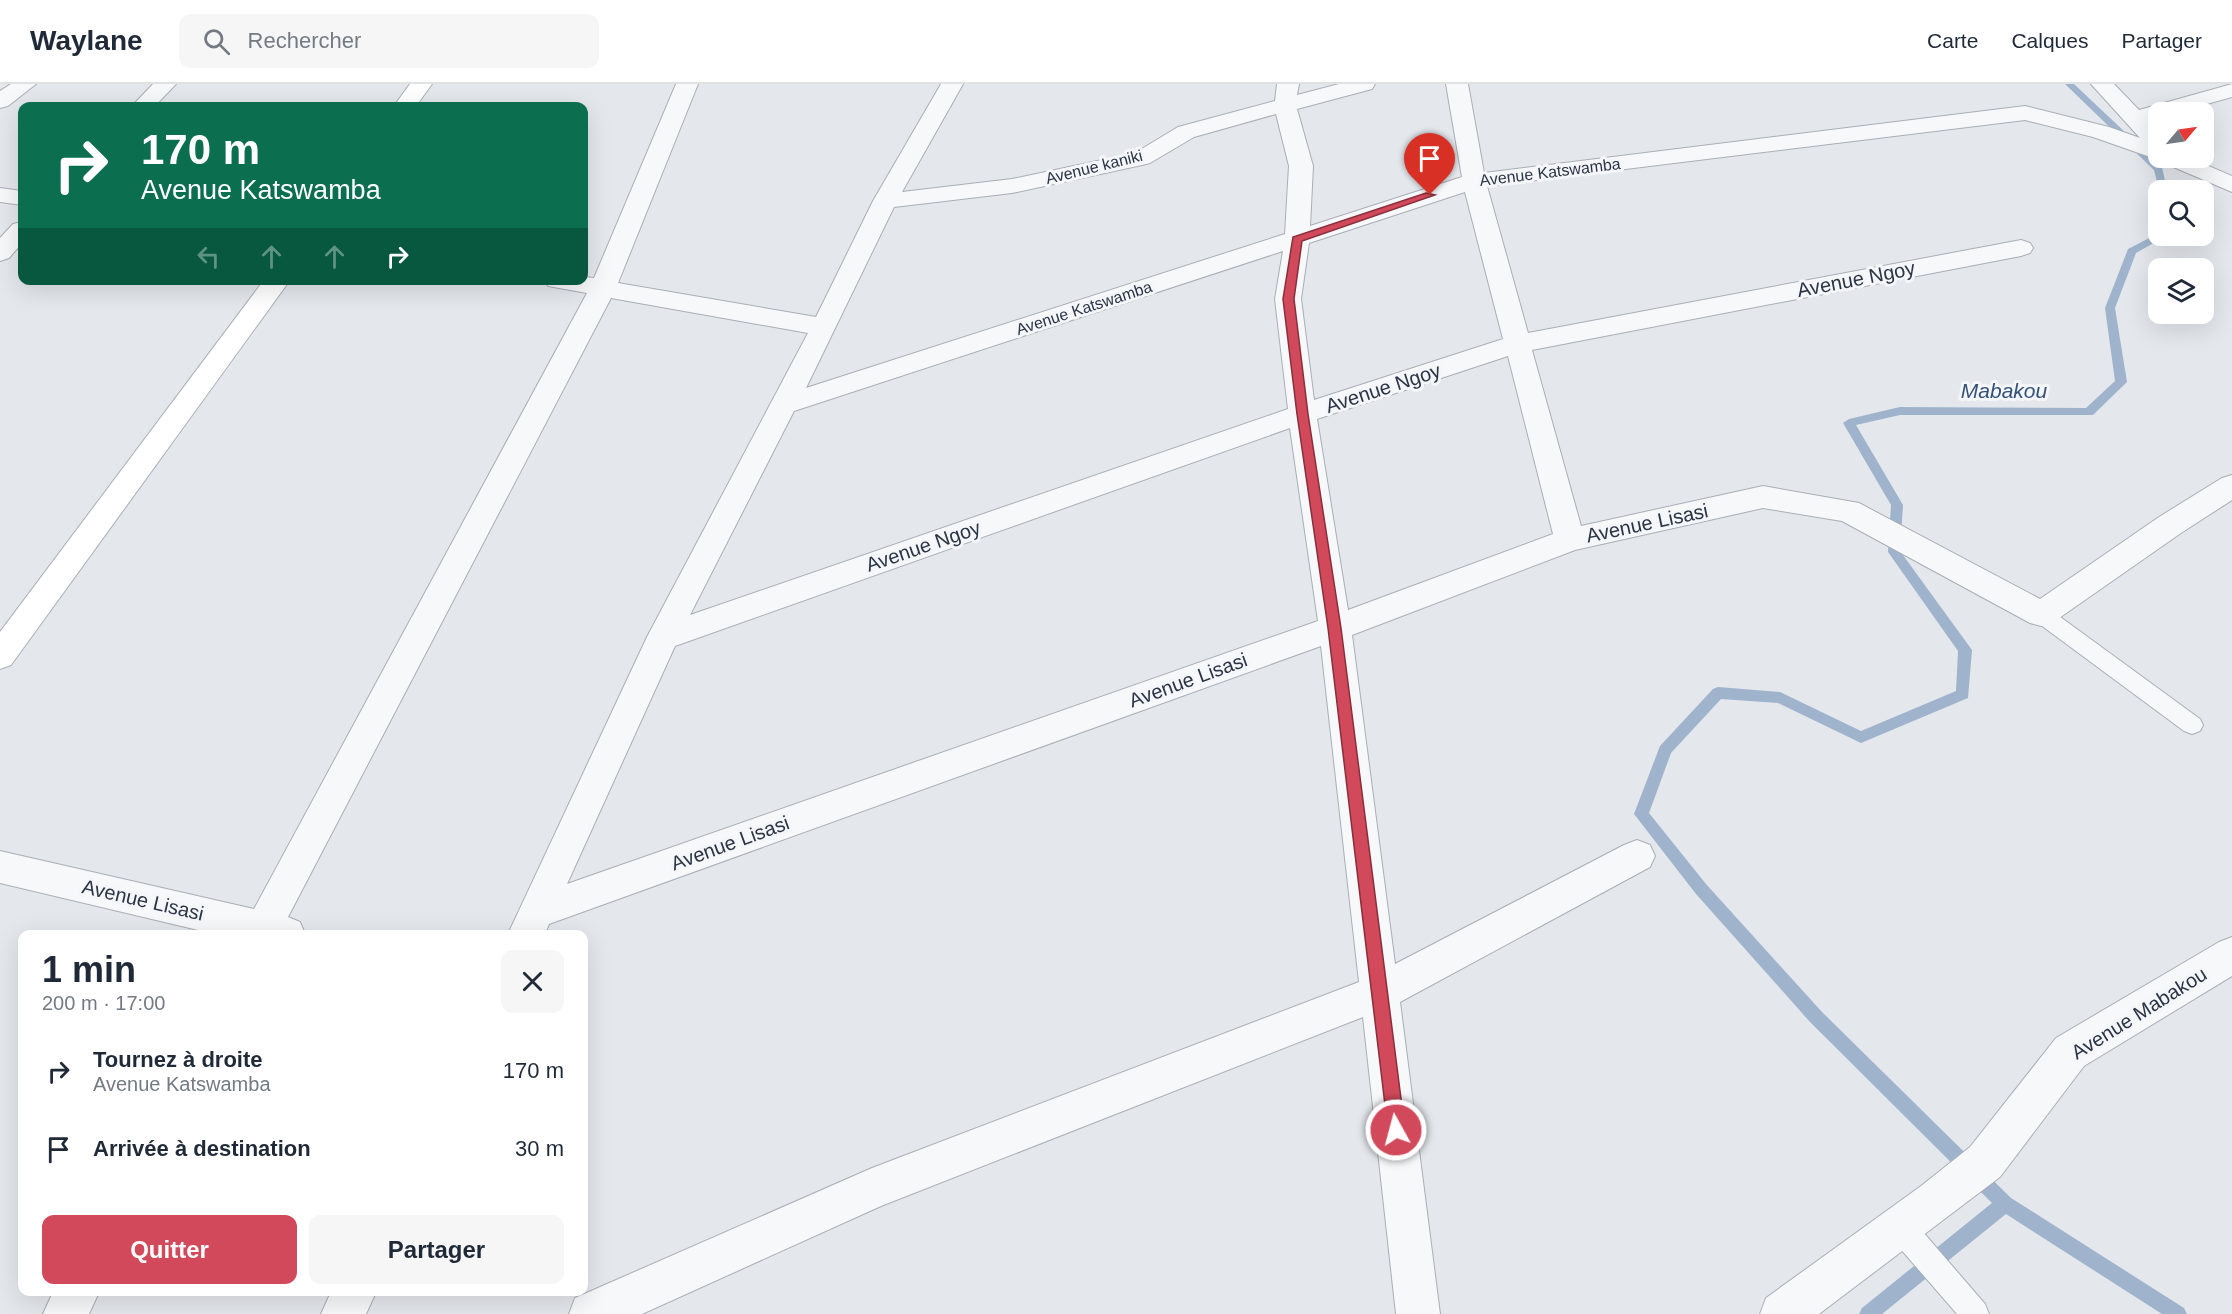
<!DOCTYPE html>
<html lang="fr">
<head>
<meta charset="utf-8">
<style>
  body { margin:0; font-family:Arial,sans-serif; background:#f6f6f7; color:#1f2937; height:100vh; display:flex; flex-direction:column; font-size:22px; white-space:nowrap }
  * { box-sizing:border-box; margin:0 }
  p { font-size:20px; color:#747a83 }
  .icon { flex:none; width:33px; height:33px; fill:none; stroke:currentColor; stroke-width:2; stroke-linecap:round; stroke-linejoin:round }
  .map { position:relative; flex:1; overflow:hidden }
  .drawer { position:absolute; left:18px; top:846px; width:570px; height:366px; display:flex; flex-direction:column; background:#fff; border-radius:12px; box-shadow:0 6px 24px #0002 }
  .drawer>* { flex:none }
  .banner { position:absolute; left:18px; top:18px; width:570px; height:183px; border-radius:12px; box-shadow:0 6px 24px #0002; background:#0b6e4f; color:#fff; overflow:hidden }
  .needle { width:39px; rotate:61deg }
  .fabs { position:absolute; left:2148px; top:18px; display:grid; gap:12px }
  .fabs a { display:grid; place-items:center; width:66px; height:66px; border-radius:12px; background:#fff; box-shadow:0 6px 24px #0002; font-size:30px }
  .pin { position:absolute; display:grid; place-items:center; width:51px; height:51px; color:#fff; margin:-62px -26px; border-radius:50% 50% 50% 0; rotate:-45deg; box-shadow:0 0 6px #0007 }
  .pin .icon { rotate:45deg }
  .me { position:absolute; width:66px; margin:-33px; rotate:353deg; stroke-linejoin:round; filter:drop-shadow(0 0 4px #0008) }
  .turn { display:flex; align-items:center; gap:21px; height:126px; padding:0 24px; font-size:27px }
  .turn .icon { width:78px; height:78px; stroke-width:2.5 }
  .turn b { display:block; font-size:42px; line-height:51px }
  .lanes { display:flex; align-items:center; height:57px; padding:0 24px; background:#0003; justify-content:center; gap:30px; direction:ltr }
  .lanes .off { opacity:.35 }
  .round { display:grid; place-items:center; flex:none; width:63px; height:63px; border-radius:12px; background:#f6f6f7 }
  .headline { display:flex; align-items:center; justify-content:space-between; height:102px; padding:0 24px }
  h1 { font-size:36px; font-weight:700; line-height:45px }
  .primary-button { display:flex; gap:12px; margin-top:auto; padding:12px 24px }
  .primary-button a { flex:1; height:69px; border-radius:12px; background:#d1495b; color:#fff; font-size:24px; font-weight:700; line-height:69px; text-align:center }
  .primary-button a+a { background:#f6f6f7; color:#1f2937 }
  ul { padding:0; list-style:none }
  li { display:flex; align-items:center; gap:18px; height:78px; padding:0 24px }
  li div { flex:1 }
  li b { display:block; font-size:22px }
  li em { font-style:normal }
  header { display:flex; align-items:center; gap:36px; box-sizing:border-box; height:84px; padding:0 30px; background:#fff; border-bottom:2px solid #e0e1e3 }
  header strong { font-size:28px }
  nav { display:flex; gap:33px; margin-inline-start:auto; font-size:21px }
  .search { width:420px; height:54px; background:#f6f6f7; display:flex; align-items:center; gap:15px; box-sizing:border-box; padding:0 21px; border-radius:12px; color:#747a83; font-size:22px }
  .map>svg:first-child { display:block }
</style>
</head>
<body>
<header>
<strong>Waylane</strong>
<div class="search"><svg class="icon" aria-label="search" viewBox="0 0 24 24"><circle cx="10" cy="10" r="6"/><path d="M15 15l6 6"/></svg>Rechercher</div>
<nav><a>Carte</a><a>Calques</a><a>Partager</a></nav>
</header>
<div class="map">
<svg width="2232" height="1230" viewBox="0 0 2232 1230">
  <rect width="100%" height="100%" fill="#e4e7ec"/>
  <g fill="none" stroke-linecap="round" stroke-linejoin="round">
    <g fill="#9fb4cc" fill-rule="evenodd">
      <polygon points="2065,0 2074,0 2162,83 2167,106 2159,106 2154,86"/>
      <polygon points="2157,150 2166,152 2136,169 2115,224 2127,298 2093,331 1900,331 1856,341 1903,421 1900,467 1972,566 1968,614 1861,659 1778,619 1721,615 1671,669 1649,729 1706,800 1822,928 2011,1114 2184,1224 2187,1230 2162,1230 2006,1130 1882,1230 1859,1230 1862,1224 1992,1119 1810,938 1696,810 1634,730 1660,662 1713,605 1718,603 1780,608 1861,647 1956,607 1958,567 1888,468 1891,421 1843,339 1849,335 1900,323 2086,324 2115,297 2105,224 2128,165"/>
    </g>
    <g stroke="#a9aeb7" stroke-width="2">
      <g id="lane">
        <polygon points="2041,522 2048,524 2200,635 2203,641 2200,647 2192,650 2184,647 2034,536 2031,530 2034,524"/>
        <polygon points="1901,1130 1911,1134 1985,1220 1989,1230 1957,1230 1891,1154 1887,1144 1891,1134"/>
      </g>
    </g>
    <g stroke="#a9aeb7" stroke-width="2">
      <g id="street">
        <polygon points="11,0 36,0 8,22 0,24 0,7"/>
        <polygon points="153,0 176,0 155,22 132,22"/>
        <path d="M676,0H698L618,199L816,233L873,117L941,0H963L902,108L1012,95L1135,69L1178,43L1275,17L1277,0H1299L1297,11L1339,0H1375L1372,5L1297,25L1313,82L1310,142L1462,93L1446,0H1468L1484,89L2025,22L2109,43L2140,54L2091,0H2114L2139,26L2232,0V13L2178,28H2158V34L2149,37L2158,47V74H2190L2232,92V108L2164,79L2161,74L2150,73L2093,53L2025,36L1487,102L1528,249L2021,156L2030,159L2033,164L2030,169L2021,172L1532,266L1581,442L1763,402L1859,419L2040,515L2159,433L2222,394L2232,391V416L2181,449L2052,539L2041,542L2030,539L1842,437L1763,424L1575,466L1352,551L1395,880L1624,761L1637,756L1650,761L1655,772L1650,783L1400,918L1440,1230H1396L1363,933L881,1122L642,1230H569L575,1214L872,1084L1359,898L1321,562L549,840L545,850H508L647,553L808,249L611,214L288,833L300,838L305,850H215L0,799V767L254,825L587,209L548,202L545,196H584V193L594,194ZM1276,30L1289,82L1285,150L806,304L894,123L1012,109L1142,81L1150,79L1194,53ZM1465,108L1503,255L1314,316L1301,215L1309,159ZM1283,167L1275,215L1288,325L690,531L794,327ZM1508,272L1553,450L1348,526L1317,335ZM1290,344L1318,537L567,800L675,562Z"/>
        <polygon points="0,104 22,107 22,121 0,118"/>
        <polygon points="22,138 22,159 9,174 0,177 0,154 13,140"/>
        <polygon points="2232,853 2232,892 2084,982 2000,1093 1819,1230 1760,1230 1766,1214 1921,1102 1970,1063 2056,954 2219,858"/>
        <polygon points="53,1208 99,1208 89,1230 43,1230"/>
        <polygon points="331,1208 376,1208 366,1230 321,1230"/>
      </g>
    </g>
    <g stroke="#a9aeb7" stroke-width="2">
      <g id="secondary">
        <polygon points="410,0 432,0 416,22 394,22"/>
        <polygon points="264,196 290,196 11,581 0,585 0,548"/>
      </g>
    </g>
    <use href="#lane" fill="#f7f8fa" fill-rule="evenodd"/>
    <use href="#street" fill="#f7f8fa" fill-rule="evenodd"/>
    <use href="#secondary" fill="#fff" fill-rule="evenodd"/>
  </g>
  <polygon fill="#d1495b" stroke="#882f3b" stroke-width="1.5" points="1426,109 1435,111 1302,157 1294,215 1308,330 1341,544 1405,1046 1402,1052 1396,1054 1390,1052 1388,1046 1328,544 1297,330 1283,215 1293,153"/>
  <g text-anchor="middle" dominant-baseline="central" stroke-width="6" stroke-linejoin="round" paint-order="stroke">
    <g font-size="16" fill="#2b3445" stroke="#f4f6f9">
      <text transform="translate(1094 83) rotate(-14)">Avenue kaniki</text>
      <text transform="translate(1550 88) rotate(-7)">Avenue Katswamba</text>
      <text transform="translate(1084 224) rotate(-18)">Avenue Katswamba</text>
    </g>
    <g font-size="20" fill="#2b3445" stroke="#f4f6f9">
      <text transform="translate(1856 195) rotate(-11)">Avenue Ngoy</text>
      <text transform="translate(1383 304) rotate(-18)">Avenue Ngoy</text>
      <text transform="translate(1647 439) rotate(-12)">Avenue Lisasi</text>
      <text transform="translate(923 462) rotate(-19)">Avenue Ngoy</text>
      <text transform="translate(1188 596) rotate(-20)">Avenue Lisasi</text>
      <text transform="translate(730 759) rotate(-20)">Avenue Lisasi</text>
      <text transform="translate(143 816) rotate(13)">Avenue Lisasi</text>
      <text transform="translate(2139 929) rotate(-32)">Avenue Mabakou</text>
    </g>
    <g font-size="21" font-style="italic" fill="#34527a" stroke="#f4f6f9">
      <text x="2004" y="306">Mabakou</text>
    </g>
  </g>
</svg>
<div class="fabs">
<a><svg class="needle" viewBox="-14 -14 28 28"><path d="M0-13l5 13h-10z" fill="#e53935"/><path d="M0 13l5-13h-10z" fill="#747a83"/></svg></a>
<a><svg class="icon" aria-label="search" viewBox="0 0 24 24"><circle cx="10" cy="10" r="6"/><path d="M15 15l6 6"/></svg></a>
<a><svg class="icon" aria-label="layers" viewBox="0 0 24 24"><path d="M12 4l9 5-9 5-9-5zM3 14l9 5 9-5"/></svg></a>
</div>
<div class="pin" style="left:1430px;top:111px;background:#d93025"><svg class="icon" aria-label="arrive" viewBox="0 0 24 24"><path d="M6 21V4h12l-3 4 3 4H6"/></svg></div>
<svg class="me" style="left:1396px;top:1046px" viewBox="-20 -20 40 40"><circle r="17" fill="#d1495b" stroke="#fff" stroke-width="3"/><path d="M0-11L8 9 0 5-8 9z" fill="#fff"/></svg>
<div class="banner">
<div class="turn"><svg class="icon" aria-label="right" viewBox="0 0 24 24"><path d="M7 20v-9h11M14 6l5 5-5 5"/></svg><div><b>170 m</b>Avenue Katswamba</div></div>
<div class="lanes"><svg class="icon off" aria-label="left" viewBox="0 0 24 24"><path d="M17 20v-9H6M10 6l-5 5 5 5"/></svg><svg class="icon off" aria-label="ahead" viewBox="0 0 24 24"><path d="M12 20V5M6 11l6-6 6 6"/></svg><svg class="icon off" aria-label="ahead" viewBox="0 0 24 24"><path d="M12 20V5M6 11l6-6 6 6"/></svg><svg class="icon" aria-label="right" viewBox="0 0 24 24"><path d="M7 20v-9h11M14 6l5 5-5 5"/></svg></div>
</div>
<section class="drawer">
<div class="headline"><div><h1>1 min</h1><p>200 m · 17:00</p></div><a class="round"><svg class="icon" aria-label="close" viewBox="0 0 24 24"><path d="M6 6l12 12M18 6L6 18"/></svg></a></div>
<ul>
<li><svg class="icon" aria-label="right" viewBox="0 0 24 24"><path d="M7 20v-9h11M14 6l5 5-5 5"/></svg><div><b>Tournez à droite</b><p>Avenue Katswamba</p></div><em>170 m</em></li>
<li><svg class="icon" aria-label="arrive" viewBox="0 0 24 24"><path d="M6 21V4h12l-3 4 3 4H6"/></svg><div><b>Arrivée à destination</b></div><em>30 m</em></li>
</ul>
<div class="primary-button"><a>Quitter</a><a>Partager</a></div>
</section>
</div>
</body>
</html>
